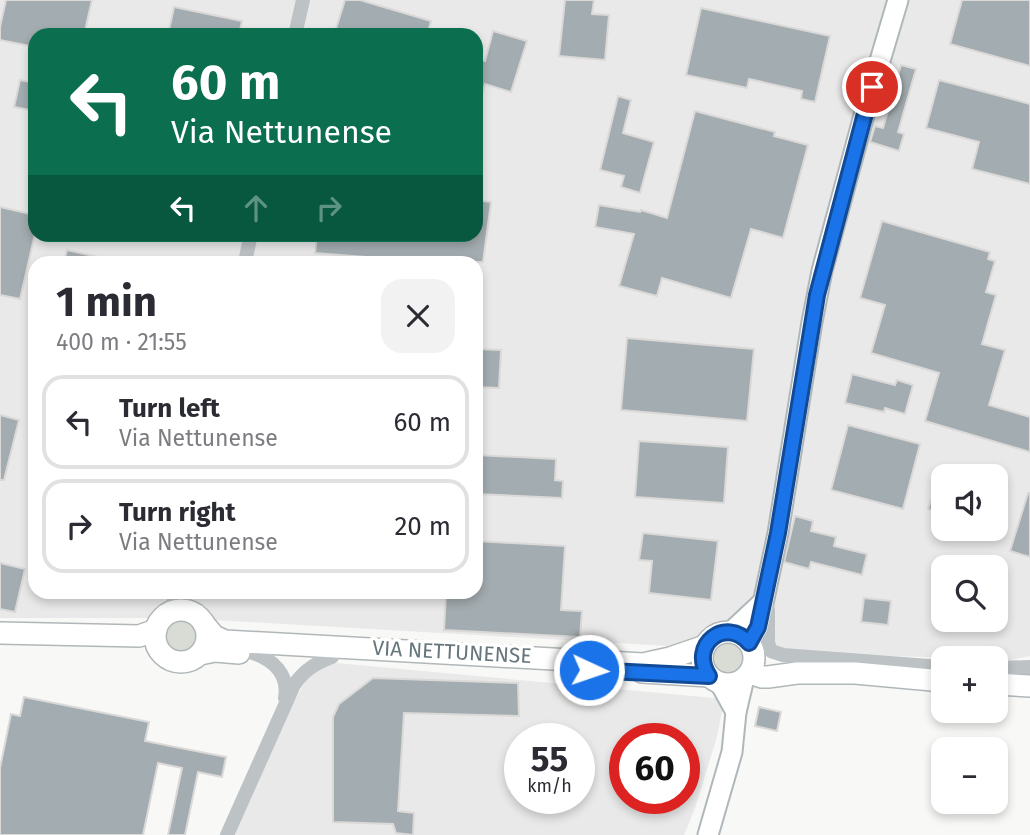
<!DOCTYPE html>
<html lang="en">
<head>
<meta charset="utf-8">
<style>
  body { margin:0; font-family:"Fira Sans",sans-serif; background:#f2f2f3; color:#2b2b33; height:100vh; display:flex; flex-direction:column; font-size:26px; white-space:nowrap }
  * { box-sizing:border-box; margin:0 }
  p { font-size:23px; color:#7c7c81 }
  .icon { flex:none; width:38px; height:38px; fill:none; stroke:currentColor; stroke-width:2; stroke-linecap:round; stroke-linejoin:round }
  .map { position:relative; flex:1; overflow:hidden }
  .sheet { position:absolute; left:28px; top:256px; width:455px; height:343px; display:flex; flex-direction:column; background:#fff; border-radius:21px; box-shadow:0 4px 10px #0003 }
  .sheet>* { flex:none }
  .guide { position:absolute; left:28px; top:28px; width:455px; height:214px; border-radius:21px; box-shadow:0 4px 10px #0003; background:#0b6e4f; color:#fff; overflow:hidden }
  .fabs { position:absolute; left:931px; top:464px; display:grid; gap:14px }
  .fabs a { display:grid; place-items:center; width:77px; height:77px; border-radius:14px; background:#fff; box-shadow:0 4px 10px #0003; font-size:35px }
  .speed { position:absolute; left:504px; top:723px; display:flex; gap:14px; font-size:35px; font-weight:700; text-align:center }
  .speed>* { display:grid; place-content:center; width:91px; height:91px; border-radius:50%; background:#fff; box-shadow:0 4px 10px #0003; line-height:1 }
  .speed small { font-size:18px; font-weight:400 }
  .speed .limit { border:10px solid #d22; background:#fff; color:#111 }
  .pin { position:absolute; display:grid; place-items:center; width:60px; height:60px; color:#fff; margin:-30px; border:4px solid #fff; border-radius:50%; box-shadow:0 2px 7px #0007 }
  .me { position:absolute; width:77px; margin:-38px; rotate:93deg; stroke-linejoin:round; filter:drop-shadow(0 0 5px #0008) }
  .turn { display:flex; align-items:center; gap:24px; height:147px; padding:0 28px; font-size:32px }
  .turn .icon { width:91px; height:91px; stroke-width:2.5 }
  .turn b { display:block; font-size:49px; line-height:60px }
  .lanes { display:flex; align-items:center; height:66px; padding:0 28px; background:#0003; justify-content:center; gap:35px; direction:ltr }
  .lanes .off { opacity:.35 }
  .round { display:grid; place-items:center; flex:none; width:74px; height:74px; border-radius:21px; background:#f2f2f3 }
  .headline { display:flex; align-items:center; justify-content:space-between; height:119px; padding:0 28px }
  h1 { font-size:42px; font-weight:700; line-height:52px }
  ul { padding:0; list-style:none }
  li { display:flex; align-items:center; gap:21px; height:94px; margin:0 14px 10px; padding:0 14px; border:4px solid #e1e1e2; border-radius:21px }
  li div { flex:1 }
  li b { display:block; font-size:26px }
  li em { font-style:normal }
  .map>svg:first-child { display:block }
</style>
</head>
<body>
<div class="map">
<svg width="1030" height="835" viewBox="0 0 1030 835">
  <rect width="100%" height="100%" fill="#f8f8f6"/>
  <g fill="#e9e9e9" fill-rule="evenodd">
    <path d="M0,0H1030V656L1011,660H996V658H949L738,650L179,618H0ZM35,35H476V234H35ZM35,262H476V592H35ZM943,476H996V528H943ZM943,567H996V620H943Z"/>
    <path d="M336,663L725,699L716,740L694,811L684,835H232L293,703L310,673ZM520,738H579V798H520ZM625,738H684V798H625Z"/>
  </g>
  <g fill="#d8dcd5">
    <circle cx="181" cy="636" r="23"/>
    <circle cx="728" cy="659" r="18"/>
  </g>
  <g fill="#a3acb0" stroke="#dad9d8" stroke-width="2">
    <polygon points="6,0 92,0 84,35 35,35 35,47 0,40 0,27"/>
    <polygon points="345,0 360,0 431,21 427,35 334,35"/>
    <polygon points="565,0 594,0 592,14 609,15 605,60 559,56"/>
    <polygon points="962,0 1030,0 1030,66 950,44"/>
    <polygon points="174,7 242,21 239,35 168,35"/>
    <polygon points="701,8 830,36 815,102 801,99 802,91 749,79 747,88 686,75"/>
    <polygon points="493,31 527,41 511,92 485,84 479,105 476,104 476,58 485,61"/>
    <polygon points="901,65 916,69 898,132 904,134 899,151 870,142 875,126 883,128"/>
    <polygon points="20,80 35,83 35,111 14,107"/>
    <polygon points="939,80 1030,104 1030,184 972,169 979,142 926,128"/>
    <polygon points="618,96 631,100 623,133 654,142 640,193 621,187 624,176 600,170"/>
    <polygon points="695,111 775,132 774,136 808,145 783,238 751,229 731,298 662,278 657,296 619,286 634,234 595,227 599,205 640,212 641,210 667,218"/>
    <polygon points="476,200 491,202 483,262 430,262 315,253 317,234 476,234"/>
    <polygon points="0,207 35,215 35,234 20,299 0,295"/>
    <polygon points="882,221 990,252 988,259 995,261 986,292 996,295 982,344 1005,350 989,405 1030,417 1030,452 925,421 939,373 871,353 885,305 860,298"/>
    <polygon points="67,250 102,258 101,262 64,262"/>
    <polygon points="627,338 754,349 747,421 621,410"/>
    <polygon points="476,349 501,350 499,388 476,387"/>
    <polygon points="852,374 895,385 897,380 913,385 905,414 885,408 884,412 845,403"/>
    <polygon points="0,415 19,420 4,480 0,480"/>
    <polygon points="848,425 920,444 903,509 831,490"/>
    <polygon points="639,441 728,447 724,503 635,497"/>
    <polygon points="476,455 556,459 555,480 563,481 562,498 476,494"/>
    <polygon points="942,471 943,471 943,514 928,509"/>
    <polygon points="1028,493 1030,493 1030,557 1010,551"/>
    <polygon points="795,516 813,521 811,531 836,537 834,546 867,554 862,575 811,562 809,569 784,562"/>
    <polygon points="643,533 718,541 711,600 649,593 652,561 639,560"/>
    <polygon points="476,541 565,546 561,610 582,611 580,637 444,630 446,592 476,592"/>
    <polygon points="0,563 25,569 15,612 0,609"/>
    <polygon points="864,598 891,601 888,625 861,622"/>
    <polygon points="373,678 518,683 519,716 404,713 398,811 414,813 413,835 396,833 393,824 333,822 333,717 339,704"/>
    <polygon points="24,697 149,722 145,741 226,757 222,777 198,772 185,835 168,835 182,768 158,763 143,835 0,835 0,768 11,714 20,716"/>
    <polygon points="759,707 781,712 777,731 755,726"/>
  </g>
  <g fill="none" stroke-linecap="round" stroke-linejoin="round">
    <g stroke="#b0b7ba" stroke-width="23">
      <g id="secondary">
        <polyline points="731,632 762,603"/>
        <polyline points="749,643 758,627 778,533 812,322 822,271 866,108 898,0"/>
        <polyline points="720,683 736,712"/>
        <polyline points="708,835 732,752 736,712 744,678"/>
      </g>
    </g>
    <g stroke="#b1b7b9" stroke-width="24">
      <g id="primary">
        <circle cx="181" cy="636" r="26"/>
        <polyline points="204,624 214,636 225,641 643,664 670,658 705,646"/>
        <circle cx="728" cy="658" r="26"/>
        <polyline points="0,633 139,636 156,630"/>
        <polyline points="200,654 215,651 239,653"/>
        <polyline points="642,672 709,676"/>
        <polyline points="750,673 762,677 768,677 797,673 855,673 943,681"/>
        <polyline points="996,684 1030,686"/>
      </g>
    </g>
    <g stroke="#bdc2c5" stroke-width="14">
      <polyline points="295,35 303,0"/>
      <polyline points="245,262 251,234"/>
      <polyline points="183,592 187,611"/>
      <polyline points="768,609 768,643 771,651 783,655 943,667"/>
      <polyline points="162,618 174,602 178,592"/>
      <path d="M253,653C274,660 289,675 285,698"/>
      <polyline points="996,668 1030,667"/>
      <path d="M227,835L294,685C304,670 316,663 332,657"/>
    </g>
    <use href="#secondary" stroke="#fff" stroke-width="19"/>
    <use href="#primary" stroke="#fff" stroke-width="21"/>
  </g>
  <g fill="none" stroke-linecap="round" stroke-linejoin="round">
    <g stroke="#114b97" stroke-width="18">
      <path id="route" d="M589,670L709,676C688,645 726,616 749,643L758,627L778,533L817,295L872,87"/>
    </g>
    <use href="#route" stroke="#1a73e8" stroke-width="12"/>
  </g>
  <g text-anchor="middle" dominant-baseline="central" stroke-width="7" stroke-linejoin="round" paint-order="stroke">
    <g font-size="21" fill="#66767d" stroke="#fff">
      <text transform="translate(452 652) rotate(3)">VIA NETTUNENSE</text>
    </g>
  </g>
</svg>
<div class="fabs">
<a><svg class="icon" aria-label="sound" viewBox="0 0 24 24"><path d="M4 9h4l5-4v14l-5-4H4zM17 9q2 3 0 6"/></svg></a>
<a><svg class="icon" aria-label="search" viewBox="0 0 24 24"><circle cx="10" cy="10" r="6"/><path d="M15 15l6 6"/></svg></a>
<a>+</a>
<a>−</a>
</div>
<div class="speed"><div>55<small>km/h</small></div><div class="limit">60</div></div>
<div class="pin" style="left:872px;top:87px;background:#d93025"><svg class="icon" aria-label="arrive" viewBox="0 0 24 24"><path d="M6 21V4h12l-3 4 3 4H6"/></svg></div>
<svg class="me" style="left:589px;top:670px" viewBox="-20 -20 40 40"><circle r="17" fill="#1a73e8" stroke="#fff" stroke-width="3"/><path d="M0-11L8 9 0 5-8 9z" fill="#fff"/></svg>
<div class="guide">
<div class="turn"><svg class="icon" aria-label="left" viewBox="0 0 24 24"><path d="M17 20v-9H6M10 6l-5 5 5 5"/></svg><div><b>60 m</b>Via Nettunense</div></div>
<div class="lanes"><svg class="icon" aria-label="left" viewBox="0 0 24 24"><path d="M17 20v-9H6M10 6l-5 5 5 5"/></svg><svg class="icon off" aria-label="ahead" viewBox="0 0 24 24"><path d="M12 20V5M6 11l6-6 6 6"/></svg><svg class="icon off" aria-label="right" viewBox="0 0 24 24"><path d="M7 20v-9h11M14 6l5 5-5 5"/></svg></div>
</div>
<section class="sheet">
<div class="headline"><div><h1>1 min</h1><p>400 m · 21:55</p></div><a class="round"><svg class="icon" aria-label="close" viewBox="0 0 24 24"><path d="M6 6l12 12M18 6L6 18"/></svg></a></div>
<ul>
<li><svg class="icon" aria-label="left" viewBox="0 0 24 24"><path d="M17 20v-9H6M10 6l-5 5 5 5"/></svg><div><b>Turn left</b><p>Via Nettunense</p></div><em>60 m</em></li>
<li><svg class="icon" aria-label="right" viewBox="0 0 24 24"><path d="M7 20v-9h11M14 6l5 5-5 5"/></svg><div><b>Turn right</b><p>Via Nettunense</p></div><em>20 m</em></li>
</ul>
</section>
</div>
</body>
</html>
